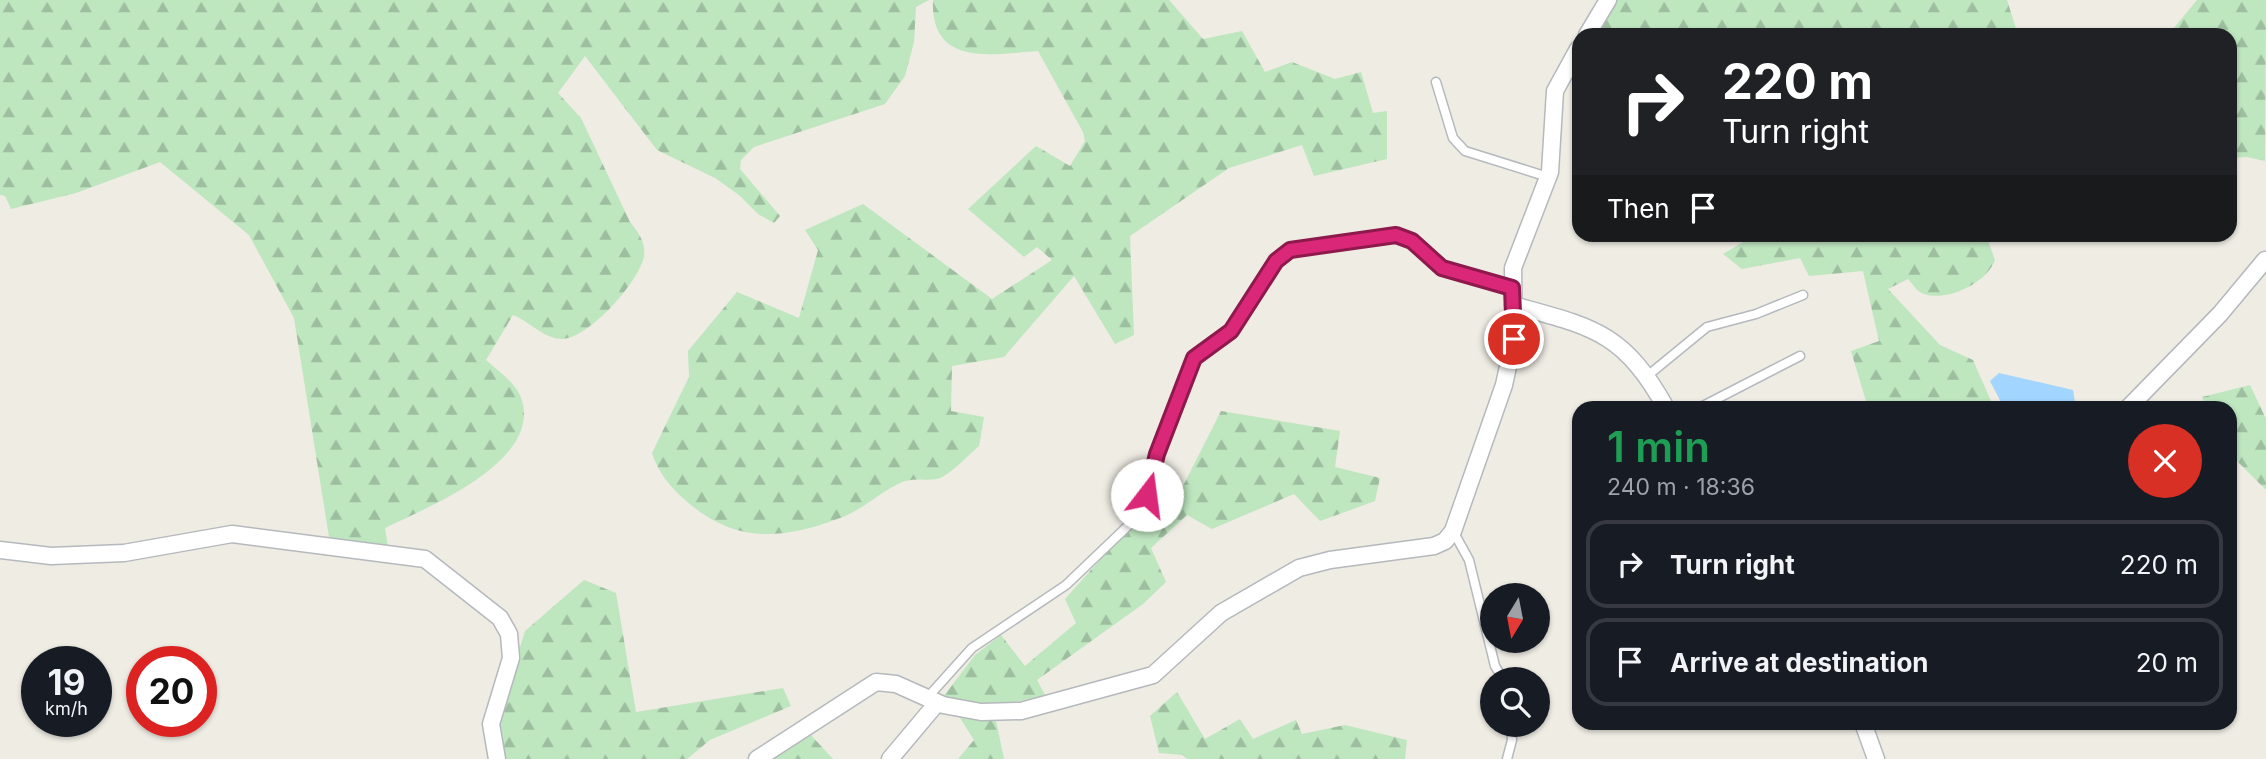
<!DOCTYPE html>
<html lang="en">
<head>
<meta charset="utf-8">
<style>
  body { margin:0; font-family:Inter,sans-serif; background:#20242c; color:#f1f3f6; height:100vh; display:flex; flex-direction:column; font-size:26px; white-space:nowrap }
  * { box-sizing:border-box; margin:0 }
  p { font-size:23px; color:#9ea1a6 }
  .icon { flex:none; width:38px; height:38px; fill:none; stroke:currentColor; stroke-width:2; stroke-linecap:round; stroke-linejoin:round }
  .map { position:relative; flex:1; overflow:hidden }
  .sheet { position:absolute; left:1572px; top:401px; width:665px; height:329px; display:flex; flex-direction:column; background:#171b24; border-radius:21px; box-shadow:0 2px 5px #0004 }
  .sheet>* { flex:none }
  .banner { position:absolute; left:1572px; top:28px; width:665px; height:214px; border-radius:21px; box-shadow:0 2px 5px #0004; background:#202124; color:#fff; overflow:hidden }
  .needle { width:46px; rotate:190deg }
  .fabs { position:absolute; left:1480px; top:583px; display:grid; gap:14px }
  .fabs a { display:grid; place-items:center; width:70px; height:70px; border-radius:50%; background:#171b24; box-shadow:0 2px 5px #0004; font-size:35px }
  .speed { position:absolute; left:21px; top:646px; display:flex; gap:14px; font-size:35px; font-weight:700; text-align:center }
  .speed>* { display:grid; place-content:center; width:91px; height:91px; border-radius:50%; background:#171b24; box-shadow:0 2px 5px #0004; line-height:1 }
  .speed small { font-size:18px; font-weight:400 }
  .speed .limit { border:10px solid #d22; background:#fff; color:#111 }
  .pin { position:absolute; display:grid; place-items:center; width:60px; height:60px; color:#fff; margin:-30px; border:4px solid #fff; border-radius:50%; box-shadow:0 2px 7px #0007 }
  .me { position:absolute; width:77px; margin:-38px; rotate:15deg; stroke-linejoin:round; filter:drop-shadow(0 0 5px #0008) }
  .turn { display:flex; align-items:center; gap:24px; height:147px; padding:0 35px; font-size:32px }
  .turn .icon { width:91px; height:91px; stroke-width:2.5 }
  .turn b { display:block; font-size:49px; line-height:60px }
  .then { display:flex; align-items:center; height:66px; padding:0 35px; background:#0003; gap:14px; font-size:26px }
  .round { display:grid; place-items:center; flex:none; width:74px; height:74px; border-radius:37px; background:#20242c }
  .headline { display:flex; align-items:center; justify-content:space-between; height:119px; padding:0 35px }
  h1 { font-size:42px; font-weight:600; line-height:52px; color:#1e9e55 }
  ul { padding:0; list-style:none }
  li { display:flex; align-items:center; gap:21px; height:88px; margin:0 14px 10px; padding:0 21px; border:4px solid #363941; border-radius:21px }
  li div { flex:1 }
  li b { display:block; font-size:26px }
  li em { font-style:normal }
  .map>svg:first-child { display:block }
</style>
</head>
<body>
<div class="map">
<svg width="2266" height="759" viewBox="0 0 2266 759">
  <defs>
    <pattern id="forest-firs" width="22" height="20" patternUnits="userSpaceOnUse" patternTransform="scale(1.75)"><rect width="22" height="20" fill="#bee6bf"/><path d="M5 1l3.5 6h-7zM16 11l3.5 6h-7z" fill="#9dbe9f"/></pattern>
  </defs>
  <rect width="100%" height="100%" fill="#eeece3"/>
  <g fill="url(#forest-firs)">
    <path d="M0,0H929L916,7L914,42L905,76L885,104L754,147L741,160L740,169L780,216L774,223L758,214L739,195L715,178L657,150L585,56L558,93L581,118L630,222C638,232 646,242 644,256C640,281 588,339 562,339C544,339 529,321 513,315L486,360C497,370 513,381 520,395C547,460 428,507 385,528L388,547L329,537L294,318L249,235L160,162L76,193L11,209L5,196L0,195Z"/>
    <path d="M933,0H1169L1203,39L1242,31L1265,72L1292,62L1335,79L1361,72L1373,113L1387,111V159L1314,176L1302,145L1229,168L1130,236L1134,335L1115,344L1074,276L1004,357L952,366L951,411L984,417L979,446C968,455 950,476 937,479C924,481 912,477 900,483C879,493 862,510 840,518C781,540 735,544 685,500C670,487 658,472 652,453L689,377L688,351L737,292L799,318L818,250L805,230L863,204L992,299L1052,260L1037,247L1024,257L968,209L1036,146L1070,166L1085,141L1083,132L1038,51C994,54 930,68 933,0Z"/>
    <polygon points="1617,0 2007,0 2018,35 1595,35"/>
    <polygon points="2197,0 2266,0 2265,161 2247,157 2230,158 2230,35 2168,35"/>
    <path d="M1893,234L1986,235L1995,260C1987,283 1947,302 1924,294C1917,292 1913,284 1908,279L1888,289L1940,345L1973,360L1994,408H1868L1851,351L1879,341L1863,271L1809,276L1800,258L1742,269L1723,254L1755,235Z"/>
    <polygon points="2250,385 2266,419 2266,490 2230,454 2230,408 2207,408 2202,397"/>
    <path d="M1221,411L1340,431L1335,467L1380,478L1375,501L1320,521L1294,494L1212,529L1187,515L1151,548L1166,582L1143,604L1037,680L1045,695C1015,703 972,712 943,697L975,655L1001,635L1025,666L1076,623L1065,599L1151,503L1158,509L1179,494Z"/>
    <polygon points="584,580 616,593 636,712 783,688 791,706 710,740 687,759 504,759 498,732 500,713 525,631"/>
    <polygon points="1177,692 1205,739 1240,719 1253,739 1296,720 1302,734 1345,725 1407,740 1405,759 1187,759 1183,755 1159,753 1150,716"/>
    <polygon points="960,718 996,721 1004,759 958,759 974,740"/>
    <polygon points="809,733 833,759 774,759"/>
  </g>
  <polygon fill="#a2d5ff" points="1999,373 2073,390 2076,408 2004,408 1990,381"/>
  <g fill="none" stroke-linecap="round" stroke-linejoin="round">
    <g stroke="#b5b9bd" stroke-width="11">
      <g id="lane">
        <polyline points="1436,82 1453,138 1465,151 1548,177"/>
        <polyline points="1646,377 1707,327 1756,314 1803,295"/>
        <polyline points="1699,408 1800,356"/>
        <polyline points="1453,531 1469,560 1495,666 1503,679"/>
        <polyline points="927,698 972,648 1066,585 1132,522 1147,495 1157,454 1194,358 1231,331 1276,261 1290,250 1396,235 1412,241 1442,268 1512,288"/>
        <polyline points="1507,759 1512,740 1511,724"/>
      </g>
    </g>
    <g stroke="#b5b9bd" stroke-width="19">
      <g id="street">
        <polyline points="1587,35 1608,0"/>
        <path d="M1513,305C1592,327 1623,331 1666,408"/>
        <polyline points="2128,408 2220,314 2265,260"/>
        <polyline points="0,550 51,556 124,553 232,534 425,559 500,618 509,634 511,658 491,724 497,759"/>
        <polyline points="1863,723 1876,759"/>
        <polyline points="757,759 876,682 896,684 943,705 981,712 1021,711 1153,675 1221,613 1299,568 1330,560 1434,546 1445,541 1453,531 1504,385 1514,339 1513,268 1550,172 1555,91 1578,49"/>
        <polyline points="890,759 937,703"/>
      </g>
    </g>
    <use href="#lane" stroke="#fff" stroke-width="8"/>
    <use href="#street" stroke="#fff" stroke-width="16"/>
  </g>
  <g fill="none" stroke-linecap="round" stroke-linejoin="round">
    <g stroke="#8e194d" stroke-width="18">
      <polyline id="route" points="1147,495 1157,454 1194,358 1231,331 1276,261 1290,250 1396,235 1412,241 1442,268 1512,288 1514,339"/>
    </g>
    <use href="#route" stroke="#db2777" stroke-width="12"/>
  </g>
</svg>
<div class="fabs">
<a><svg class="needle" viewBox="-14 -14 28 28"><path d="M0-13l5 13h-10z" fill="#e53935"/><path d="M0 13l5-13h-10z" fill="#9ea1a6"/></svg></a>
<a><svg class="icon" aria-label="search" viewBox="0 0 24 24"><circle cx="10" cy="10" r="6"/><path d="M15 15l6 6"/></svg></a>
</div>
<div class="speed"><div>19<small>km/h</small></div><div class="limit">20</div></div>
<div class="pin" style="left:1514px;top:339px;background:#d93025"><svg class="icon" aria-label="arrive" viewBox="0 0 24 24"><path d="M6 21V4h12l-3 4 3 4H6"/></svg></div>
<svg class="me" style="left:1147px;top:495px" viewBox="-20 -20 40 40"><circle r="19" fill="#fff"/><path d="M0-13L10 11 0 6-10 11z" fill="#db2777"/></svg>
<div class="banner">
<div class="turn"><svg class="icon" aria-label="right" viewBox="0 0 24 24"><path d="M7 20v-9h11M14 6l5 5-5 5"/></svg><div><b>220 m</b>Turn right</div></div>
<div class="then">Then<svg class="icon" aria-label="arrive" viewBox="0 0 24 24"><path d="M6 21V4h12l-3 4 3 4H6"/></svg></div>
</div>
<section class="sheet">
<div class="headline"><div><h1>1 min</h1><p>240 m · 18:36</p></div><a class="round" style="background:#d93025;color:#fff"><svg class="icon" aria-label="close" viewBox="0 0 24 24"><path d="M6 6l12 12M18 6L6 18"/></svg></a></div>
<ul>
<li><svg class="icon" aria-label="right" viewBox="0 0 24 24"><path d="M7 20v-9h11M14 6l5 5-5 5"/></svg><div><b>Turn right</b></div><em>220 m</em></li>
<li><svg class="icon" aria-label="arrive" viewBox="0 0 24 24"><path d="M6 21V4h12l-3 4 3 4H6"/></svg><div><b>Arrive at destination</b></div><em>20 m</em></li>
</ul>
</section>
</div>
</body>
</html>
